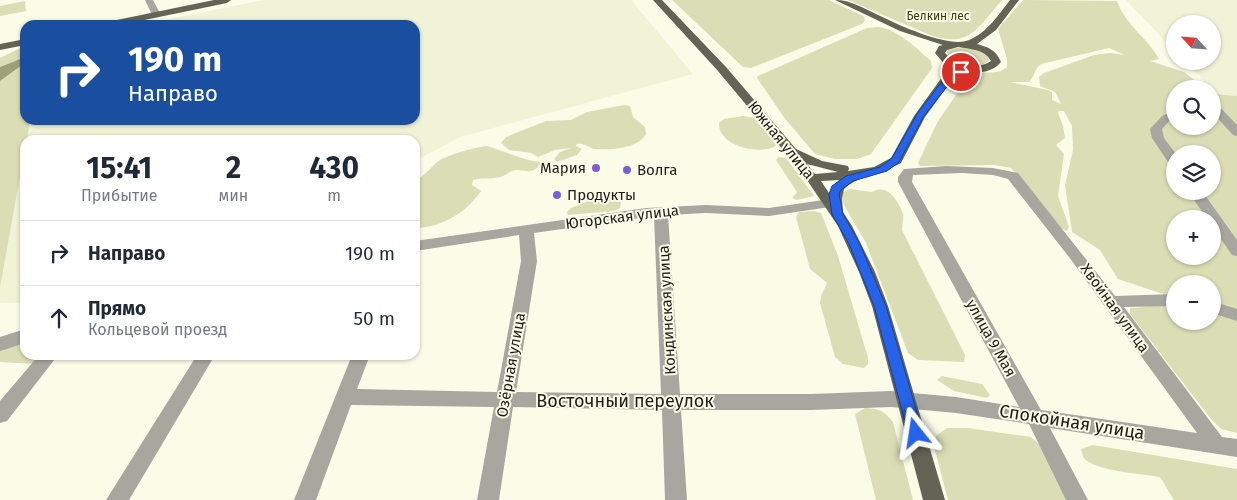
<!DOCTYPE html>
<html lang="ru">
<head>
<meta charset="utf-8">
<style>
  body { margin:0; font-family:"Fira Sans",sans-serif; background:#f6f6f7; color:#1f2937; height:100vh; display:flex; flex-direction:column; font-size:19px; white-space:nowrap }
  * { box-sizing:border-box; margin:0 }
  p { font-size:16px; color:#747a83 }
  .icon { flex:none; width:28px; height:28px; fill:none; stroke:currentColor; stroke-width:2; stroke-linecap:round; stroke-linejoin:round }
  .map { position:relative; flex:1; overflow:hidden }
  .panel { position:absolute; left:20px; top:135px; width:400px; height:225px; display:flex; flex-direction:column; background:#fff; border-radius:15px; box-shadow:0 1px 4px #0004 }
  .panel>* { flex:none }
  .guide { position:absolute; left:20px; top:20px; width:400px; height:105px; border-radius:15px; box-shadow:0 1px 4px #0004; background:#1a4fa0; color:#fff; overflow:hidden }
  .needle { width:32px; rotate:296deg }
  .tools { position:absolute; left:1166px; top:15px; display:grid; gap:10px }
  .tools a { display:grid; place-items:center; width:55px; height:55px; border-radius:50%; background:#fff; box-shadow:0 1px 4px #0004; font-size:25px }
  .pin { position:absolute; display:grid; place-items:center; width:42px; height:42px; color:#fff; margin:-21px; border:2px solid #fff; border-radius:50%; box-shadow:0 1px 5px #0007 }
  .me { position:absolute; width:55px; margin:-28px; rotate:345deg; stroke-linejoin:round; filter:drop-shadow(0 0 4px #0008) }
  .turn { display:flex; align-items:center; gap:18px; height:105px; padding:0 25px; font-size:22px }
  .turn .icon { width:65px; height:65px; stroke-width:2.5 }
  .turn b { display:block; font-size:35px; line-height:42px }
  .eta { display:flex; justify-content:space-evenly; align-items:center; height:85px; text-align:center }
  .eta b { font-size:30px; font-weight:700; line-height:35px }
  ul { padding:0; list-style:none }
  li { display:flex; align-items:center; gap:15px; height:65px; padding:0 25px; border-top:1px solid #e0e1e3 }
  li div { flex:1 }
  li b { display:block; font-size:19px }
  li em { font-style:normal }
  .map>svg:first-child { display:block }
</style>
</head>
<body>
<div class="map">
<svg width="1237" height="500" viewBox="0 0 1237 500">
  <rect width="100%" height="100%" fill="#fbfce8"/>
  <g fill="#f1f3d7">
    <polygon points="263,0 631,0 693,74 460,137 415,161 415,140 25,140 25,303 0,303 0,263 27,120 415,120 415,25 139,25"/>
    <polygon points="1126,0 1237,0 1237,96 1217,95 1185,61 1212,61 1212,24 1175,24 1175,51"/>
  </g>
  <g fill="#dbddb5" fill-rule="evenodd">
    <polygon points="672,0 829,0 863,16 865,20 862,24 751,68 743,67"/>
    <path d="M848,0H1002C978,27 970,49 930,35Z"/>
    <path d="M1023,0L1117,1C1125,25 1148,38 1159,59L1150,61L1184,72L1206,89H1175V126H1212L1213,94L1237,96V319L1213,311L1212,284H1175V298L1118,279L1100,250L1072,232L1065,185L1073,150L1072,126L1064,111H1059L1058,113L1063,126L1065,138L1056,145L1064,154L1058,196L1069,227L1067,231L1062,229L1011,168L994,165L920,166L918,163L938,121L970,75C982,69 996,77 1007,67V59L998,29ZM1109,48L1125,55L1110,53L1094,55L1044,73L1039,77L1040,86L1055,92L1061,104L1052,100V92L1048,90L1010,82H1029C1035,76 1033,71 1041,64ZM1175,154H1212V191H1175ZM1175,219H1212V256H1175Z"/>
    <polygon points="25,1 26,11 0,16 0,6"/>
    <path d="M878,27C899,30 915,47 931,61L932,68L871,154L857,159H835L815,154L786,120L757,78L758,76L867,28Z"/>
    <polygon points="25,46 25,57 0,67 0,58"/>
    <path d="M950,49C963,47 984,46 989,60L983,65H966L948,57L947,51Z"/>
    <polygon points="25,63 25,120 30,120 27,140 25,140 25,149 0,287 0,81"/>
    <path d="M624,105L630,106L633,117L645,127L646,134C638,149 610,150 595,149C589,148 585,143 577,144L576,146L582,149L577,155L557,162L554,159L560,152L571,148L555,150L538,157L531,153L509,150L501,143L506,137L546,121L571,120L587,112Z"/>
    <path d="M743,116L755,118L777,145C762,156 718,147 719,123L724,119Z"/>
    <path d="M487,146L528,160L540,162L541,165C529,175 528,170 515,170C510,171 505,176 500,177C491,180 482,177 473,180L472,185L481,191C467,212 441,228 415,228V180C426,176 431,166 440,160C451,154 475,147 487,146Z"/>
    <polygon points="778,157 786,158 814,196 797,200 792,198 797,192 778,163 776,160"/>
    <path d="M850,189L872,192C887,183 898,200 903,214C904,218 902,225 902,230L965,355L964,362L918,360L908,353L866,243L844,205L841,193Z"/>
    <polygon points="603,195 616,197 621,202 620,208 614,211 568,215 567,212 571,208"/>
    <polygon points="814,211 821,213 838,256 868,358 868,364 864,368 843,364 835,357 820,303 821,296 827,283 810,269 796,217 799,212"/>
    <path d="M1175,303V321H1212L1213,312L1237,321V433L1221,429L1211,419L1130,314V308C1146,308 1159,303 1175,303Z"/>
    <polygon points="25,341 25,355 42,355 34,364 0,362 0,349"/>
    <polygon points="942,376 982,384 990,395 987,398 954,391 937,380"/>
    <path d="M865,408C879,408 885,412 893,422L913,500H876L855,414Z"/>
    <polygon points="947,428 968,428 1031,437 1040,445 1068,500 948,500 935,450 936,436"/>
    <path d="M1093,445L1237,469V500H1174L1160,477C1143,474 1092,471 1083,457C1082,454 1082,451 1081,449Z"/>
  </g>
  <polygon fill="#9ea079" points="25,57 25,63 0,81 0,67"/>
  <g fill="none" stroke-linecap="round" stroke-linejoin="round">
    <g fill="#a7a79f" fill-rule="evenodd">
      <polygon points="145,0 153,0 161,15 159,17 153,17"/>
      <polygon points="1212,102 1216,103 1237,125 1237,136 1233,135 1212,112"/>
      <polygon points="1166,114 1172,118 1162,129 1164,138 1176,154 1175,166 1170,165 1152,138 1150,129 1162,116"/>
      <path d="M946,166L993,168L1018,173L1115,296L1175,294V306L1124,307L1222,437L1237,439V457L1050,428L1088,500H1066L1029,424L956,413L891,407L811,410H681L687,500H665L662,410L513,407L499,500H477L494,407L351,405L316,500H294L352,355H370L357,389L497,392L521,261L519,235L415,251V241L646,208L706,205L769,208L830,199L835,200L837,203L835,206L830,207L769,216L706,213L668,215L680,394H811L891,391L956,397L1019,407L898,182V177L904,169ZM962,173L993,175L1008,179L1069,257L1197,433L1041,410L912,182L913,175ZM654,216L661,394L516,392L537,261L534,233Z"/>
      <polygon points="1188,191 1202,191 1237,240 1237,256 1232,255 1212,226 1212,219 1207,219"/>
      <polygon points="1212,301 1237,309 1237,321 1212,313"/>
      <polygon points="25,329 25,343 0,351 0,337"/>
      <polygon points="39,355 58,355 7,421 0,423 0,401"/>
      <polygon points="197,355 215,355 129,500 106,500"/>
    </g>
    <g fill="#636455" fill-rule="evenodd">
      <polygon points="214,0 231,0 227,3 120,25 102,25 107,22"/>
      <path d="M653,0H662L726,67L796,149L822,161L848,166L849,169L848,171L874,167L891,158L914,116L945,73V65L935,53L939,46L943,45L900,31L835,0C851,0 863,8 878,15C897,24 949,49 969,40C987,33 999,14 1010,0H1019L996,30L977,44C988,47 996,50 1001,62C989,76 971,73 955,69V73L947,87L925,117L901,163L883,172L863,177L850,184L844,189L842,198L843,212L852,226L875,272L888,306L945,500H923L872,306L859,272L838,226L807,180L763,125L718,71ZM958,47C969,49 985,49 991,61C977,71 955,65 945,53L947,50ZM807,164L838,172L815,174ZM839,180L829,193L821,181H822Z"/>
      <polygon points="25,39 25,45 0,50 0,44"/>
    </g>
  </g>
  <polygon fill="#2563eb" stroke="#184099" points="958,70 965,72 945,89 924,116 899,162 887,171 853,181 841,190 839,194 843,214 860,244 886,306 923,433 921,438 916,439 910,438 908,433 874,306 849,244 832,214 829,194 832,186 846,176 880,167 892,158 917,114 939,85"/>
  <g fill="#7a5fd9" stroke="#fbfce8" stroke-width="2">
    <circle cx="596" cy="168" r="5"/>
    <circle cx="627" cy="170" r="5"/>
    <circle cx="557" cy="195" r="5"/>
  </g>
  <g text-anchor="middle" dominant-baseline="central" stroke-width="4" stroke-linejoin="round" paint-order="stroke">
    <g font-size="12" fill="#3e3e0d" stroke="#fbfce8">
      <text x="938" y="16">Белкин лес</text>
    </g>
    <g font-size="15" fill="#1d1e17" stroke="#fbfce8">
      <text transform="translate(781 140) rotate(51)">Южная улица</text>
      <text transform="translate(622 217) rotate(-7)">Югорская улица</text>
      <text transform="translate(1115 308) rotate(54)">Хвойная улица</text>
      <text transform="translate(667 310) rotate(-93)">Кондинская улица</text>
      <text transform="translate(991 338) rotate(61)">улица 9 Мая</text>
      <text transform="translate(511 365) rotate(-80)">Озёрная улица</text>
    </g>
    <g font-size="15" fill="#1d1e17" stroke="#fbfce8" text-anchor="start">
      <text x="586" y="168" text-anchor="end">Мария</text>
      <text x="637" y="170">Волга</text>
      <text x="567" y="195">Продукты</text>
    </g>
    <g font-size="18" fill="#1d1e17" stroke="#fbfce8">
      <text x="625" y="401">Восточный переулок</text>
      <text transform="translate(1072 422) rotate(9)">Спокойная улица</text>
    </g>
  </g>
</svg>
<div class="tools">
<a><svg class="needle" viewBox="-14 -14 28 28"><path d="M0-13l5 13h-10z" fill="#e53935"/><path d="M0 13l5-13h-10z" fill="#747a83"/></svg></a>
<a><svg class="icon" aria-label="search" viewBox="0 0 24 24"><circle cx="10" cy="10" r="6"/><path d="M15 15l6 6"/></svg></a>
<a><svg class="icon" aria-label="layers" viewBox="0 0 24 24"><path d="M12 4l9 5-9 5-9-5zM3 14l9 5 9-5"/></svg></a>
<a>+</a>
<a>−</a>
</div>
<div class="pin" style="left:961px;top:72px;background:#d93025"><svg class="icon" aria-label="arrive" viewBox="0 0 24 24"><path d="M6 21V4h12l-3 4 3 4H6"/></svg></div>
<svg class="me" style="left:916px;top:433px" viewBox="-20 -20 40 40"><path d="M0-17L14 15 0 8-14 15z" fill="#2563eb" stroke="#fff" stroke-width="4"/></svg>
<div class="guide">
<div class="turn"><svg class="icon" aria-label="right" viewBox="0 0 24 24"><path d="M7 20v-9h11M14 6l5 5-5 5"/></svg><div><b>190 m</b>Направо</div></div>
</div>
<section class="panel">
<div class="eta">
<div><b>15:41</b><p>Прибытие</p></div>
<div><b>2</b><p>мин</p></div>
<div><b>430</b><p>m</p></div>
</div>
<ul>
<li><svg class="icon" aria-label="right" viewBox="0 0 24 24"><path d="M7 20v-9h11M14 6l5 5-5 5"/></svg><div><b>Направо</b></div><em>190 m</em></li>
<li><svg class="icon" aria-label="ahead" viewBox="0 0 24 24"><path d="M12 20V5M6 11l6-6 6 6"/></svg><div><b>Прямо</b><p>Кольцевой проезд</p></div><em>50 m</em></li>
</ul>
</section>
</div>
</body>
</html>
